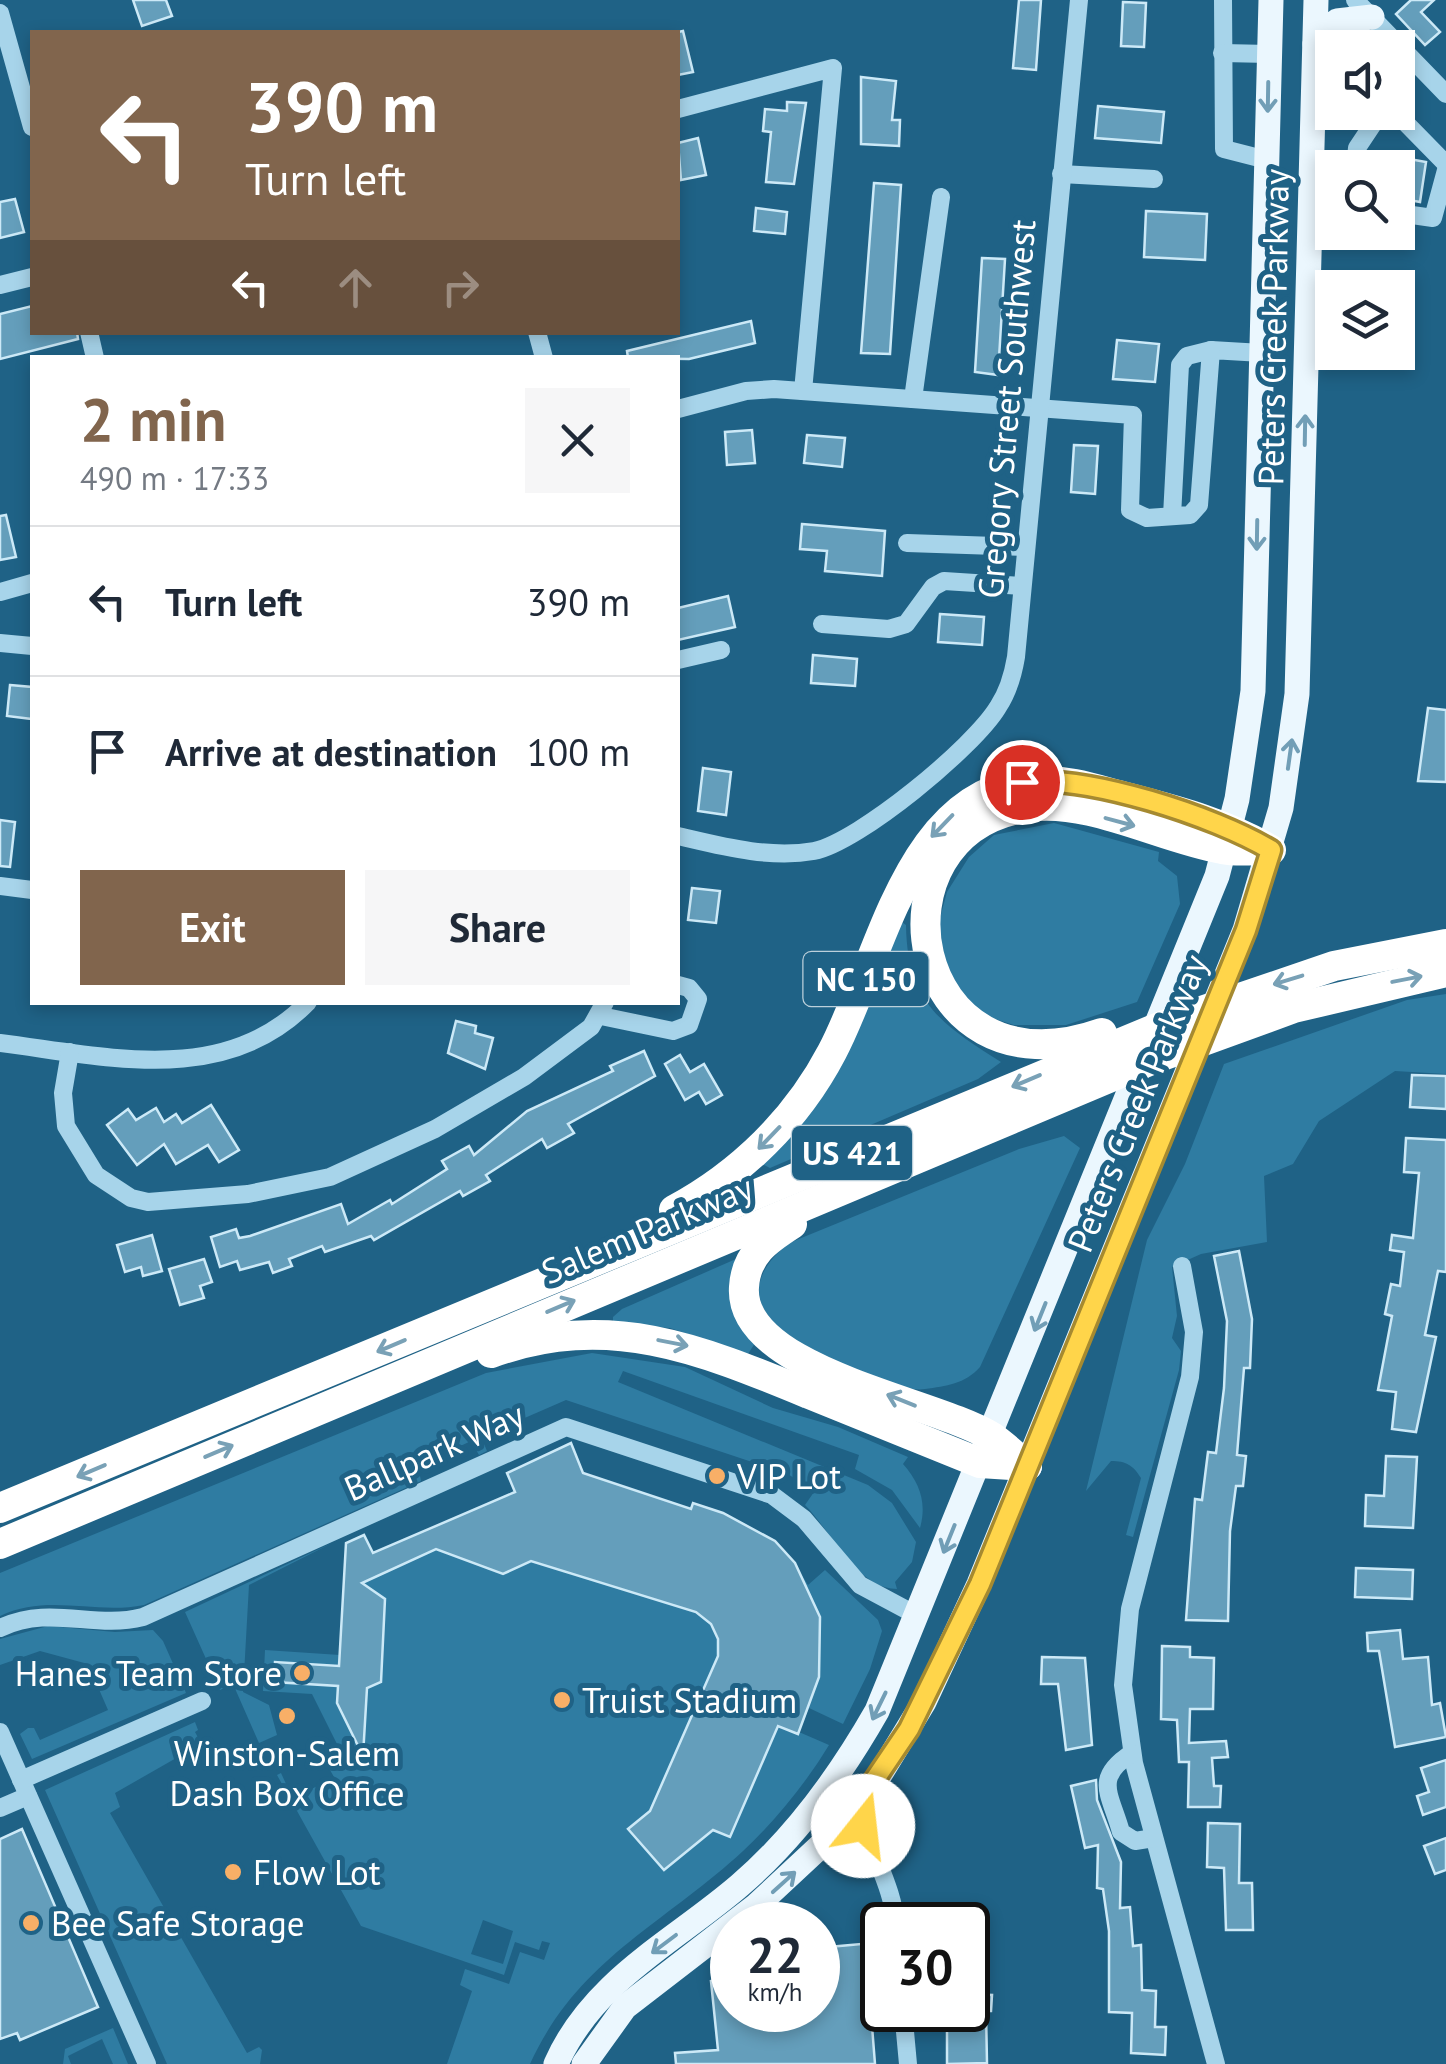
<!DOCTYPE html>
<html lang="en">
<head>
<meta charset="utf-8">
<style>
  body { margin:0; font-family:"PT Sans",sans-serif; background:#f6f6f7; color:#1f2937; height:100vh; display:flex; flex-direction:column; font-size:38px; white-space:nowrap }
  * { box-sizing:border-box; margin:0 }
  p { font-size:32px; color:#747a83 }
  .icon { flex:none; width:55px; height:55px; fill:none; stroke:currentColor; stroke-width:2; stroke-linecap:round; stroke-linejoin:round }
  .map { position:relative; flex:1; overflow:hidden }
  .side { position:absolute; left:30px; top:355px; width:650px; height:650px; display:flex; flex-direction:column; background:#fff; border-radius:0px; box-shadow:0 5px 15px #0003 }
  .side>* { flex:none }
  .banner { position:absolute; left:30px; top:30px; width:650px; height:305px; border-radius:0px; box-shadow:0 5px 15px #0003; background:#81654d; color:#fff; overflow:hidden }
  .fabs { position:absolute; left:1315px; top:30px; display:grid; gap:20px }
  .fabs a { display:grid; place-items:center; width:100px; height:100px; border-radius:0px; background:#fff; box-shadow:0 5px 15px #0003; font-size:50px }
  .speed { position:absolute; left:710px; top:1902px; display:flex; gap:20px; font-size:50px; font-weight:700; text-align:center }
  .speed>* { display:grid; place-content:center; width:130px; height:130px; border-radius:50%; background:#fff; box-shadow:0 5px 15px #0003; line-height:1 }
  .speed small { font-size:25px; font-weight:400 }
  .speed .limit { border:5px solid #111; border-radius:15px; background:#fff; color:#111 }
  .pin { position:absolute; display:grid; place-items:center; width:85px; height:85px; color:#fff; margin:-42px; border:5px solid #fff; border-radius:50%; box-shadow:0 2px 10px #0007 }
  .me { position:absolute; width:110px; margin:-55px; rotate:16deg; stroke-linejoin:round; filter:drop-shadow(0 0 8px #0008) }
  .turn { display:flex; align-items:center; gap:35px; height:210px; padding:0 50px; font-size:45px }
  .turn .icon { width:130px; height:130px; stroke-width:2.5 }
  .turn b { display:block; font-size:70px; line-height:85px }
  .lanes { display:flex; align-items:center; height:95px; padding:0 50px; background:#0003; justify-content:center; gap:50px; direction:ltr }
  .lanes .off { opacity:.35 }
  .round { display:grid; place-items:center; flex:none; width:105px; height:105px; border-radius:0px; background:#f6f6f7 }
  .head { display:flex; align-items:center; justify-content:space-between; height:170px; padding:0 50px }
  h1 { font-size:60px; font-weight:700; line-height:75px; color:#81654d }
  .primary-button { display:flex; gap:20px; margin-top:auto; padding:20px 50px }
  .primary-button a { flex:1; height:115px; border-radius:0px; background:#81654d; color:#fff; font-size:40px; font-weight:700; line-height:115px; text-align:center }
  .primary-button a+a { background:#f6f6f7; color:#1f2937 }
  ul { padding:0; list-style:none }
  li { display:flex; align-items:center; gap:30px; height:150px; padding:0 50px; border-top:2px solid #e0e1e3 }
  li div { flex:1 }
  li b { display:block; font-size:38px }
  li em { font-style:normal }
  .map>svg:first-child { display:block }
</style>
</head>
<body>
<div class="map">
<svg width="1446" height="2064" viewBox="0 0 1446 2064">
  <rect width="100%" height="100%" fill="#1f6286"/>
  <g fill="#2f7ca2" fill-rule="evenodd">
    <polygon points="1054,823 1159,852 1158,861 1177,876 1180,904 1137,1002 1066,1025 1014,1025 979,1014 941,964 937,929 947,892 969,857 994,835"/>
    <path d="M899,920L906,925C907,1002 941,1024 1001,1062L978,1079L770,1168L758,1162Z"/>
    <path d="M1446,994V1074L1395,1071L1319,1121L1293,1164L1264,1176L1267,1242L1201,1254L1172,1267L1177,1316L1172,1338L1181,1351L1179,1370L1133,1537L1126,1535L1141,1478C1133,1465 1126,1461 1111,1461L1086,1491L1147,1240L1185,1164L1224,1064L1407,1000Z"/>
    <path d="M1064,1136L1080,1148L980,1367C965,1384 946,1386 925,1389C908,1392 882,1378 865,1373C808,1353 709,1307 789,1243L1019,1149Z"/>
    <polygon points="745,1255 757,1340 748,1354 670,1328 613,1324 613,1317 622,1309"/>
    <path d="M592,1353L685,1367L773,1408L838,1427L908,1457L903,1464C920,1483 927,1503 920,1528L892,1490L855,1469L859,1455L623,1371L618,1382L868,1485L892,1503L916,1542L912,1562L895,1582L897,1589C857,1589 831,1531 805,1505L814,1492L788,1474L566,1400L481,1437L487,1451L479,1455L471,1441L418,1466L421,1481L144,1605C95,1615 48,1593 0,1616V1573L486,1373Z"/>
    <path d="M571,1443L579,1464L570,1469L690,1509L693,1503C744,1519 780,1538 808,1585L825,1570L878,1620L882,1631L870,1669L843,1724L809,1708L799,1732L829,1745C806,1783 776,1820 743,1851C663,1925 578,1959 530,2064H447L472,1991L460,1985L465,1969L509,1984L520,1952L544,1960L550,1943L542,1941L539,1950L515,1942L504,1975L361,1926L277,1775L281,1773L293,1799L334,1777L330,1770L346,1762L312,1694L263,1691L265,1650L340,1655L345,1565L515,1492L507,1473ZM483,1920L513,1931L503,1964L471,1954Z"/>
    <polygon points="332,1543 249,1585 243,1692 269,1705 277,1735 259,1743 233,1684 220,1690 185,1612"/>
    <polygon points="48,1626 115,1632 153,1630 163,1641 186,1693 32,1759 20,1734 28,1728 34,1728 40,1740 108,1710 88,1664 40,1651 0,1665 0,1639"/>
    <polygon points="195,1722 198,1730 195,1732 208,1756 200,1758 192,1749 115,1793 120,1807 110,1813 247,2053 259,2047 262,2050 260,2064 167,2064 45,1790"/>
    <polygon points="113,2028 128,2064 113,2064 102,2039 68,2056 71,2064 63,2064 65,2049"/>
  </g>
  <g fill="#649ebb" stroke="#cce9f7" stroke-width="2.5">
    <polygon points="133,0 166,0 172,16 142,26"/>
    <polygon points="1019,0 1041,0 1036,70 1013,68"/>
    <polygon points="1411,0 1434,0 1421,12 1440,32 1425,45 1396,14"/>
    <polygon points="1123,2 1146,3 1144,47 1121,46"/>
    <polygon points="683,31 693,72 678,75 678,32"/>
    <polygon points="861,77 896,81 892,120 900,120 899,146 861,144"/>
    <polygon points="787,102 806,103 794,184 766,182 771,132 763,131 765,109 787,111"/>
    <polygon points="1098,106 1164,112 1161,143 1095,138"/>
    <polygon points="698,138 706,175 681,180 678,143"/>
    <polygon points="1398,157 1426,162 1420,202 1398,198"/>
    <polygon points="874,183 901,185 890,354 861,353"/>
    <polygon points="15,199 24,232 0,238 0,202"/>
    <polygon points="756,208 787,212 785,234 754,231"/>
    <polygon points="1146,211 1207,214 1205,260 1144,257"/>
    <polygon points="982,258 1005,259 998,375 975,372"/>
    <polygon points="32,306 32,332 77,332 78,339 0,359 0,314"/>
    <polygon points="751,321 755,343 689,359 628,358 627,351"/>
    <polygon points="1117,340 1159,344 1155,382 1113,379"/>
    <polygon points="752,430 755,463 727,465 725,432"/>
    <polygon points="807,435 845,438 842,467 804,463"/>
    <polygon points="1074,445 1098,446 1095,494 1071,492"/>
    <polygon points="6,515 16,557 0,560 0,516"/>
    <polygon points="802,524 885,531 882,576 825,571 827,551 800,549"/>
    <polygon points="728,596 735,627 678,640 678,608"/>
    <polygon points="940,614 984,617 982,645 938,642"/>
    <polygon points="813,655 857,659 855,686 811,683"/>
    <polygon points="10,685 32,687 32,719 7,716"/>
    <polygon points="1428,708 1446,710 1446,782 1418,781"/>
    <polygon points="703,768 731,772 726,815 698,811"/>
    <polygon points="0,820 15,822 10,867 0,866"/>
    <polygon points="692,888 720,891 716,923 688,920"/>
    <polygon points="456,1021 476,1026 475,1033 493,1038 485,1069 448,1053"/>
    <polygon points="644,1051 655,1076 568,1124 574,1133 547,1148 542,1139 486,1175 490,1181 463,1196 460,1191 374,1240 371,1236 325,1252 322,1246 289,1259 292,1266 273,1273 269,1262 240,1270 237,1261 220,1267 211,1237 236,1229 239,1238 250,1236 341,1204 348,1224 390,1200 392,1204 447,1169 442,1161 469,1146 474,1155 527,1111 613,1071 610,1066"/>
    <polygon points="680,1055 690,1072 704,1064 722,1095 706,1104 699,1092 685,1100 665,1064"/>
    <polygon points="1412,1075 1446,1076 1446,1109 1410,1107"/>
    <polygon points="211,1105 239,1150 219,1162 208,1145 176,1164 164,1144 137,1165 107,1125 128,1109 136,1120 156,1108 164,1122 176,1114 182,1123"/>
    <polygon points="1406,1138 1446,1140 1446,1272 1438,1271 1425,1335 1436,1337 1416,1432 1392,1429 1396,1392 1378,1390 1392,1316 1385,1314 1391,1284 1400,1286 1404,1252 1390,1250 1392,1235 1413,1238 1419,1173 1404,1172"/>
    <polygon points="152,1235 162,1271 143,1276 141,1267 125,1272 117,1245"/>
    <polygon points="1239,1251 1252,1319 1250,1368 1244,1368 1237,1455 1246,1456 1243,1486 1236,1486 1230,1531 1228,1621 1186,1620 1195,1499 1202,1500 1208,1452 1216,1453 1224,1388 1227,1321 1214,1256"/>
    <polygon points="204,1259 212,1282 200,1286 204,1298 180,1305 169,1269"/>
    <polygon points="571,1443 583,1473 691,1509 693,1503 723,1513 775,1541 795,1563 820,1617 819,1677 798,1734 778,1726 730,1837 713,1830 664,1870 628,1829 650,1811 718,1656 718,1639 711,1624 696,1612 531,1561 503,1574 436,1549 362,1583 385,1599 381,1682 367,1688 363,1756 337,1703 338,1686 274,1682 275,1662 339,1666 346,1543 364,1535 373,1553 515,1492 507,1473"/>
    <polygon points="1386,1456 1417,1457 1413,1528 1365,1526 1366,1495 1384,1496"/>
    <polygon points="1356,1568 1413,1570 1412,1599 1355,1597"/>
    <polygon points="1400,1630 1403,1659 1428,1657 1432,1705 1440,1703 1446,1737 1395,1747 1379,1651 1368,1651 1367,1633"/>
    <polygon points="1162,1646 1190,1647 1190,1657 1214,1658 1213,1709 1190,1709 1189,1743 1226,1741 1228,1757 1212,1758 1214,1786 1221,1786 1220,1807 1188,1807 1189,1762 1179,1762 1177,1720 1161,1719"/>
    <polygon points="1042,1657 1085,1658 1092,1745 1066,1750 1058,1684 1041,1684"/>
    <polygon points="1446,1760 1446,1807 1423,1815 1417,1796 1429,1792 1421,1768"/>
    <polygon points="1096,1780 1097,1800 1121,1862 1120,1908 1130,1907 1133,1946 1141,1945 1142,1990 1156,1991 1155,2027 1166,2027 1165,2055 1131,2053 1132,2013 1109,2012 1109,1931 1103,1889 1097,1888 1098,1845 1085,1848 1071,1786"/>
    <polygon points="1208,1823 1240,1824 1239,1883 1252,1883 1253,1930 1226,1930 1224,1868 1207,1867"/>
    <polygon points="22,1829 98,2007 20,2040 17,2033 0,2039 0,1839"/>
    <polygon points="1446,1838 1446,1870 1435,1874 1424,1846"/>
    <polygon points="872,1943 873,1975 868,1975 875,2064 676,2064 675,2053 718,2050 711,1981 732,1978 732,2010 741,2010 742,2019 818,2013 818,1969 831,1968 829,1947"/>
    <polygon points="968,1994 992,1995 991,2011 986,2011 987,2063 947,2064 947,2010 968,2010"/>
  </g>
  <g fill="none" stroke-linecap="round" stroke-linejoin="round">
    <g stroke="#a7d4ea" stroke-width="18">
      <polyline points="1223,0 1224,149 1267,160"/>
      <polyline points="1355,0 1446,94"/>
      <polyline points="0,13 32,127"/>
      <polyline points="1222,53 1270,54"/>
      <polyline points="678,109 833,68 803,391"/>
      <polyline points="1395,112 1446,164"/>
      <polyline points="1355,168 1357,148 1381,112"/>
      <polyline points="1061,174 1154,179"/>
      <polyline points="1398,213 1433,218 1446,170"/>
      <polyline points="0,285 32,277"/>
      <polyline points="89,332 95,358"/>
      <polyline points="537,332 544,358"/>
      <polyline points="913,399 941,197"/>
      <polyline points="678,409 746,391 774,389 1133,415 1130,510 1147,518 1190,515 1199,505 1211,350 1262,353"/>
      <polyline points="1172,516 1180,365 1187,356 1211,350"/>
      <polyline points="907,543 1026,547"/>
      <polyline points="0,592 32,583"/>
      <polyline points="822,624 889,629 906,624 933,587 944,581 1022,586"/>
      <polyline points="0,643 32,646"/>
      <polyline points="678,660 721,650"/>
      <path d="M678,836C721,846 769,859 814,851C859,842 974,747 998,707C1008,692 1013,675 1016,657L1079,0"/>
      <polyline points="0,886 32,890"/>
      <polyline points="601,1016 673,1031 689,1025 698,999 689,988 678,985"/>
      <path d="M0,1043C105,1056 225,1088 308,1002"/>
      <polyline points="70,1052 63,1093 66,1126 96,1175 131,1198 148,1202 248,1194 330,1177 435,1129 524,1077 591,1027 605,1002"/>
      <polyline points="1182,1266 1194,1332 1190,1377 1130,1609 1123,1685 1134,1763 1216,2064"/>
      <path d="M0,1628C52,1604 93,1630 143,1617L566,1427L772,1495L804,1519L860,1585L918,1616"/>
      <polyline points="0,1732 147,2064"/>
      <path d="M1132,1753C1093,1778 1110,1793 1121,1832L1135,1841L1154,1838"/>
      <polyline points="21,1780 202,1701"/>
      <path d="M861,1800C864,1845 892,1879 896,1925"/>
      <polyline points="0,1808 28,1796"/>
      <polyline points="817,1851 849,1851 879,1865"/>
      <polyline points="903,2010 908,2064"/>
    </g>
    <g stroke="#ebf7fe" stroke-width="25">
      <polyline points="1315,44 1337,21 1372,17"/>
      <path d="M556,2064C593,1980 674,1942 740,1885C797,1836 840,1776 877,1711L1217,876L1237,799L1253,691L1271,0"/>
      <polyline points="584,2064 625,2007 756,1906 829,1838 873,1786 924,1702 979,1584 1245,930 1281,808 1297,694 1316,0"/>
    </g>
    <g stroke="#fff" stroke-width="30">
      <path d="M1102,1033C906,1102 861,830 1029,807C1089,798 1163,839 1222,849C1236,852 1253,850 1268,850"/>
      <path d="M674,1210C741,1174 797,1119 832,1052C882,958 908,783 1041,781C1069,780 1095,789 1122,796C1175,810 1224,822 1271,850"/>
      <path d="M792,1224C767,1240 746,1254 744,1287C738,1371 935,1401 992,1437C1004,1445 1016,1457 1027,1466"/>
      <path d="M491,1353C609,1311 700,1349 809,1394C866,1417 923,1440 980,1463L1027,1466"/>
      <polyline points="0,1508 1181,1018 1334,966 1446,944"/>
      <polyline points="0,1544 1154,1059 1294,1008 1446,972"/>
    </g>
  </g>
  <defs><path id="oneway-shaft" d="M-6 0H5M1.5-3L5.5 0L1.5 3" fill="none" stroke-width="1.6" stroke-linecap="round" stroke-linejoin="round" transform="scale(2.5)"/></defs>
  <g stroke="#719eb6">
    <use href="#oneway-shaft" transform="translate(1268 97) rotate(91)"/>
    <use href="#oneway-shaft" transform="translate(1305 430) rotate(-89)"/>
    <use href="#oneway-shaft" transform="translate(1257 535) rotate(91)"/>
    <use href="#oneway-shaft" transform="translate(1290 754) rotate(-82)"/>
    <use href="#oneway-shaft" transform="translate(1040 1317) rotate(112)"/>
    <use href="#oneway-shaft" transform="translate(949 1539) rotate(112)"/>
    <use href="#oneway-shaft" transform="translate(879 1706) rotate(116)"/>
    <use href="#oneway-shaft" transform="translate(784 1882) rotate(-42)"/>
    <use href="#oneway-shaft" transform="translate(664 1944) rotate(143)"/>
  </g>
  <g stroke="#79a1b6">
    <use href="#oneway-shaft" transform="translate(1120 822) rotate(15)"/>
    <use href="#oneway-shaft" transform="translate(942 826) rotate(134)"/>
    <use href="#oneway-shaft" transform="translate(1407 979) rotate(-11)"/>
    <use href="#oneway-shaft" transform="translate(1288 980) rotate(163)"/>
    <use href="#oneway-shaft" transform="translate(1026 1081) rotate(157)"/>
    <use href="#oneway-shaft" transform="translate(769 1138) rotate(134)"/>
    <use href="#oneway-shaft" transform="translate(561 1306) rotate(-23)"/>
    <use href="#oneway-shaft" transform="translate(673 1343) rotate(11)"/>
    <use href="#oneway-shaft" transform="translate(391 1346) rotate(157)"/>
    <use href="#oneway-shaft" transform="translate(901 1400) rotate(-158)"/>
    <use href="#oneway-shaft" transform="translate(219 1451) rotate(-23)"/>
    <use href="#oneway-shaft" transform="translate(91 1471) rotate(157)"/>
  </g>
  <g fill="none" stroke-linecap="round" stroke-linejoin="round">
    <g stroke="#a68a30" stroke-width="25">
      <path id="route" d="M863,1826L861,1800L909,1729L980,1584L1246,930L1271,850C1214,816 1088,775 1022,782"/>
    </g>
    <use href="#route" stroke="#ffd54a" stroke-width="18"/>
  </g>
  <g fill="#f8af67" stroke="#1f6286" stroke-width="4">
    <circle cx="717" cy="1476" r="10"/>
    <circle cx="302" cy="1673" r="10"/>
    <circle cx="562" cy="1700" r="10"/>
    <circle cx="287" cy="1716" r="10"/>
    <circle cx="233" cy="1872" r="10"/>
    <circle cx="31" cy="1923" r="10"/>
  </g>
  <g text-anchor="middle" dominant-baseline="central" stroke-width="10" stroke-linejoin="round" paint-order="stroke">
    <g fill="#1f6286" stroke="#bcd0db" stroke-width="2.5">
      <rect x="803.5" y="952" width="125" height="54" rx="8"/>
      <rect x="792" y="1126" width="120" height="54" rx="8"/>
    </g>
    <g font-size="32" font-weight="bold" fill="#fff">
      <text x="866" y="979">NC 150</text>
      <text x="852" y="1153">US 421</text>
    </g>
    <g font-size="35" fill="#fff" stroke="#1f6286">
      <text transform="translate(1273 327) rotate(-89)">Peters Creek Parkway</text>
      <text transform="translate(1006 409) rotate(-85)">Gregory Street Southwest</text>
      <text transform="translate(1137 1103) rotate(-68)">Peters Creek Parkway</text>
      <text transform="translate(647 1229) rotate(-23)">Salem Parkway</text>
      <text transform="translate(434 1451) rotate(-24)">Ballpark Way</text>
    </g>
    <g font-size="35" fill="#fff" stroke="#1f6286" text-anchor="start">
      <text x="737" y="1476">VIP Lot</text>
      <text x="282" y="1673" text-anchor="end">Hanes Team Store</text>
      <text x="582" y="1700">Truist Stadium</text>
      <text x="287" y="1753" text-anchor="middle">Winston-Salem<tspan x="287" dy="40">Dash Box Office</tspan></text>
      <text x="253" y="1872">Flow Lot</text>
      <text x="51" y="1923">Bee Safe Storage</text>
    </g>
  </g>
</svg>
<div class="fabs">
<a><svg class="icon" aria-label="sound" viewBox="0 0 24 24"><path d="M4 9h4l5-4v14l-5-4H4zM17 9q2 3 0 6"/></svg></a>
<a><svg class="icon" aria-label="search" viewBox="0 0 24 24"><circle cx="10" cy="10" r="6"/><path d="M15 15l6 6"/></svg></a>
<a><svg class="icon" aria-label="layers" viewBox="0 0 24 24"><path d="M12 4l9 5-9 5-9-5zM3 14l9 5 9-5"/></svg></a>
</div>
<div class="speed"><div>22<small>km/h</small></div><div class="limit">30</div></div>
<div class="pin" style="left:1022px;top:782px;background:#d93025"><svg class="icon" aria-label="arrive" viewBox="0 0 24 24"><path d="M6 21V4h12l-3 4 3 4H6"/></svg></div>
<svg class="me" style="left:863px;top:1826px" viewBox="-20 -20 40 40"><circle r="19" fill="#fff"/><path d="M0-13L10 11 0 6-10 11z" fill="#ffd54a"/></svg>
<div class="banner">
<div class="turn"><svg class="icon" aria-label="left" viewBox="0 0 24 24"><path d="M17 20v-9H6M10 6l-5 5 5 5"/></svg><div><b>390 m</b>Turn left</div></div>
<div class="lanes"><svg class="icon" aria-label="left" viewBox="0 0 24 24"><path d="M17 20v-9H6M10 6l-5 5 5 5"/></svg><svg class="icon off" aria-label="ahead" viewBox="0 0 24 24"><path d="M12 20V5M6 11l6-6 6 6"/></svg><svg class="icon off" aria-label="right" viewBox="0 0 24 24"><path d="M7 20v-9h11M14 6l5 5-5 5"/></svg></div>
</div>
<section class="side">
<div class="head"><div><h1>2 min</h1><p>490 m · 17:33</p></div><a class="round"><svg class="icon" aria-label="close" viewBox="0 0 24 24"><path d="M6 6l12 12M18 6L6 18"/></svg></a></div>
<ul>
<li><svg class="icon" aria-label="left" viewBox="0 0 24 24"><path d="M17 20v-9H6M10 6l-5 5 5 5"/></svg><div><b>Turn left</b></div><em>390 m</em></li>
<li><svg class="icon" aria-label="arrive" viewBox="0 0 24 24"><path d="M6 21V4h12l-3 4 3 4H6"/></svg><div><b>Arrive at destination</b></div><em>100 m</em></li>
</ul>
<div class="primary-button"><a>Exit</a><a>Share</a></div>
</section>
</div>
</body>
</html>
